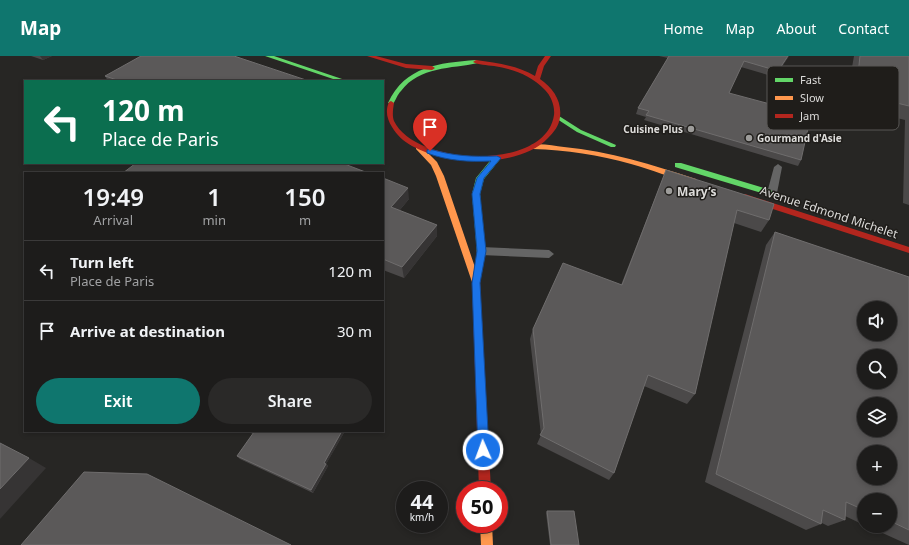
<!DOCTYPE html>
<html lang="en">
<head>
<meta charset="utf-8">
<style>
  body { margin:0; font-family:"Noto Sans",sans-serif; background:#2a2928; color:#f1f3f6; height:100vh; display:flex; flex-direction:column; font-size:15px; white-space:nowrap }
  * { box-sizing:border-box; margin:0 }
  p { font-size:13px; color:#a0a1a3 }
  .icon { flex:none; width:22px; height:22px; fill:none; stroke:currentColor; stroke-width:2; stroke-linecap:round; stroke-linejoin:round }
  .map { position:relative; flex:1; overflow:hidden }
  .side { position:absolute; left:24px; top:116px; width:360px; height:260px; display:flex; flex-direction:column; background:#1d1c1b; border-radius:0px; box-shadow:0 2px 6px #0003,0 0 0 1px #3b3a3a }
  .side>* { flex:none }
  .hud { position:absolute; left:24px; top:24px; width:360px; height:84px; border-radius:0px; box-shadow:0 2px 6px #0003,0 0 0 1px #3b3a3a; background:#0b6e4f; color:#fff; overflow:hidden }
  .controls { position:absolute; left:857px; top:245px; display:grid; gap:8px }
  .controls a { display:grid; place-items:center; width:40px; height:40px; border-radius:50%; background:#1d1c1b; box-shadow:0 2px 6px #0003,0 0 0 1px #3b3a3a; font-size:20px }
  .speed { position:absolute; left:396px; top:425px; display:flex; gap:8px; font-size:20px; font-weight:700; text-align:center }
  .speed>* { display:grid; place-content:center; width:52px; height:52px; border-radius:50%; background:#1d1c1b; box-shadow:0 2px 6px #0003,0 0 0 1px #3b3a3a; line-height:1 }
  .speed small { font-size:10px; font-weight:400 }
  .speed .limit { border:6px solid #d22; background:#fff; color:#111 }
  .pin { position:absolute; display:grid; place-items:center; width:34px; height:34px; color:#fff; margin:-41px -17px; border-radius:50% 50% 50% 0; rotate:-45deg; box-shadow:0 0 4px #0007 }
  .pin .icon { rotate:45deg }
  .me { position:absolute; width:44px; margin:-22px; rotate:358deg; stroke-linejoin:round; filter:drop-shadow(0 0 3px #0008) }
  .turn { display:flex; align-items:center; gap:14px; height:84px; padding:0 12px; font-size:18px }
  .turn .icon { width:52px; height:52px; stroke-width:2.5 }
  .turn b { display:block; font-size:28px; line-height:34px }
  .eta { display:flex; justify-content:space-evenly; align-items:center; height:68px; text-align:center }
  .eta b { font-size:24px; font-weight:600; line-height:28px }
  .primary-button { display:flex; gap:8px; margin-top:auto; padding:8px 12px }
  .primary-button a { flex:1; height:46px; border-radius:24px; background:#0f766e; color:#fff; font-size:16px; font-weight:600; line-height:46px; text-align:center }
  .primary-button a+a { background:#2a2928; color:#f1f3f6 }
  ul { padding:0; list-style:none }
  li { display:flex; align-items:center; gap:12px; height:60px; padding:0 12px; border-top:1px solid #3b3a3a }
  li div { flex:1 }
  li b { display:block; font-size:15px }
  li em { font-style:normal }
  header { display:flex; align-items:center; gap:24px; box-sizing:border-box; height:56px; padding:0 20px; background:#0f766e; color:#fff }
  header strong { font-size:19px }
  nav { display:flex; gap:22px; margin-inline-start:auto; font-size:14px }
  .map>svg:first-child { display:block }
</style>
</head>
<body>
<header>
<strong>Map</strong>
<nav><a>Home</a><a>Map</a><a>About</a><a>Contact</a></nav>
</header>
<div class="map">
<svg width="909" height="489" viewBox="0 0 909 489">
  <rect width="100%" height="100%" fill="#272624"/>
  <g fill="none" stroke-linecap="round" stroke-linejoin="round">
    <g fill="#656565" fill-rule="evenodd">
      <polygon points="778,108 782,111 777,137 772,140 767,137 774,111"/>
      <polygon points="481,191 549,194 554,198 549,202 481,199 476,195"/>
    </g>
    <g fill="#63d668" fill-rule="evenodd">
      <polygon points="265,0 274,0 348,25 339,25"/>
      <path d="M476,4L479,6L478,7C451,13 420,10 401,35C397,39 396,44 393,48L388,47C405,10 439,7 476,4Z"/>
      <polygon points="559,60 581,74 616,89 615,91 611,91 577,76 557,63 557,61"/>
      <polygon points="494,100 500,100 501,102 484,123 480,138 485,197 481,200 477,197 472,138 476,122"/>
      <polygon points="675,107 681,107 771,134 772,136 771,138 765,138 675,111"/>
    </g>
    <g fill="#ff974d" fill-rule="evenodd">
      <polygon points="416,89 420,89 437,106 444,120 480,226 479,228 473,228 472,226 436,120 431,109 416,93"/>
      <path d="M531,89C541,87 554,90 564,91C609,95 653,109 696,123L697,125L693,127C672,122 652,114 631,108C599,99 566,94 533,93H531Z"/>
      <polygon points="480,468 492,468 493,489 481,489"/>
    </g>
    <g fill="#b3261e" fill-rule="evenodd">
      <polygon points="367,0 376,0 406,8 432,10 435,12 432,14 406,12"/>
      <path d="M545,0H551L544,10L540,23C553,32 562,45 560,61C559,70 554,76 548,82C519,113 446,109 412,90C403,85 397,79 392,71C387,63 385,55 389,46L391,45L394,47C393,53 392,60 394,65C415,110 546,116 554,59C555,50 551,40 545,34C531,19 513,13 494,10C487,9 478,9 473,6L476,4C496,7 517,9 535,20L538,10Z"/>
      <polygon points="745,138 909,191 909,197 742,143 742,139"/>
      <polygon points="481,194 485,197 480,227 491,434 479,434 472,227 477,197"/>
    </g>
  </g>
  <g fill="#4b4949">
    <polygon points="31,0 52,0 43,4"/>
    <polygon points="659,0 789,0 775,21 741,11 729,37 801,104 798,110 644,64 646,61 636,58 638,52 668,2"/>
    <polygon points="854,0 909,0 909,149 903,147 905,64 824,44 829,26 837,14 851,17"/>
    <polygon points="105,20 309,25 108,25"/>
    <polygon points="666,114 769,164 761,176 734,167 695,338 687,348 644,330 614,417 609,424 537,388 541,379 530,283 533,273 621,229"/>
    <polygon points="383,122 409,143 399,155 437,169 437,180 404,222 383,214"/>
    <polygon points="775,176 909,221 909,489 867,470 890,470 890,444 864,444 864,469 845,460 845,464 828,470 822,467 821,468 806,474 705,426 766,189"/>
    <polygon points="247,375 345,375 326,408 328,410 313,437 240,403 237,400 253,378"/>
    <polygon points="547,455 579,489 550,489 546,457"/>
  </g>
  <g fill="#363434">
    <polygon points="40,0 52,0 43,4"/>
    <polygon points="788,0 789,0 775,21 778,15"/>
    <polygon points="408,132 409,143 392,163 391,151"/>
    <polygon points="437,169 437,180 404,222 402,211"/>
    <polygon points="384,303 385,307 383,310 383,305"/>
    <polygon points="342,375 345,375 326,408 328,410 313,437 311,434 324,407"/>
    <polygon points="29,402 46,412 0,463 0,433"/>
  </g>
  <g fill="#5b5959" stroke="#6f6d6d" fill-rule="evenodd">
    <polygon points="141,0 234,0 309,25 120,25 105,20"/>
    <polygon points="669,0 788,0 778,15 744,5 729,37 811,59 801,104 646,59 649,55 638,52"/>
    <polygon points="860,0 909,0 909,50 832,31 837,14 858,18"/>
    <polygon points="136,107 342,107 368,117 123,117"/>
    <polygon points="666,114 774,148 769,164 737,154 695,338 648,319 614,417 540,379 544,372 533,273 563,207 622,229"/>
    <polygon points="383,122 408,132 391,151 437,169 402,211 383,203"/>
    <path d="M775,176L909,221V474L890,465V444H864V454L846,446L845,464L823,454L821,468L716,418ZM864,252H890V278H864ZM864,300H890V326H864ZM864,348H890V374H864ZM864,396H890V422H864Z"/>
    <polygon points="251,375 342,375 324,407 326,408 311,434 237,400 254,376"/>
    <polygon points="0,387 29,402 0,433"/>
    <polygon points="84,416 147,418 291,489 21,489"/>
    <polygon points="547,455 574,455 579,489 551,489"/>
  </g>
  <path fill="#1a73e8" stroke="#114b97" d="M430,93C453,100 473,101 497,100L501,102L484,122L480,138L486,195L480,227L489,394L487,398L483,400L479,398L478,394L472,227L477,195L472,138L477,122L491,105C469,106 448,105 427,97V94Z"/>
  <g fill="#9d9c9a" stroke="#1f1d1a" stroke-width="1.5">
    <circle cx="691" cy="73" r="4"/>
    <circle cx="749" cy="82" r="4"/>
    <circle cx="669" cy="135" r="4"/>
  </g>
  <g text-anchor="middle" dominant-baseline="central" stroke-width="3" stroke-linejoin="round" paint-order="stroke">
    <g font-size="10" font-weight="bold" fill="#dddcda" stroke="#1f1d1a" text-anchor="end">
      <text x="683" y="73">Cuisine Plus</text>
      <text x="757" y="82" text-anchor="start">Gourmand d'Asie</text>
    </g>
    <g font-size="12" font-weight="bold" fill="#dddcda" stroke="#1f1d1a" text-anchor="start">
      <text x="677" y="135">Mary’s</text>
    </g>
    <g font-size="12" fill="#dddcda" stroke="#1f1d1a">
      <text transform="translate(829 156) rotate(18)">Avenue Edmond Michelet</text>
    </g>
  </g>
  <rect x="767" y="10" width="132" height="64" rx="6" fill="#1f1d1a" stroke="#585654" stroke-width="1"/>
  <rect x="775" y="22" width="18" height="4" fill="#63d668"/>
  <rect x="775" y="40" width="18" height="4" fill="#ff974d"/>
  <rect x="775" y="58" width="18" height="4" fill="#b3261e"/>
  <g font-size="11" fill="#dddcda">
    <text x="800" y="28">Fast</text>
    <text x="800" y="46">Slow</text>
    <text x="800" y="64">Jam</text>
  </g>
</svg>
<div class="controls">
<a><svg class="icon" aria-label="sound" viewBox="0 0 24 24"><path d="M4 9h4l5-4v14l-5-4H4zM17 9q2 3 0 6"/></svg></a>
<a><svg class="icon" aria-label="search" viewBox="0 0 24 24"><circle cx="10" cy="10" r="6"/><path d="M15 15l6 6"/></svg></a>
<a><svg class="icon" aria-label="layers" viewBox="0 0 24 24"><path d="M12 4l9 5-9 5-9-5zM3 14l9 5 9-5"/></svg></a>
<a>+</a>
<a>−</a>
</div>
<div class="speed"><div>44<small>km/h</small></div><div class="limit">50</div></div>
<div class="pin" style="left:430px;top:95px;background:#d93025"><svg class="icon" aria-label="arrive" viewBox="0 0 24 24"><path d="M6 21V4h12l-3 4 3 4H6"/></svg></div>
<svg class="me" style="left:483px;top:394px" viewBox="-20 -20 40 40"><circle r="17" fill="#1a73e8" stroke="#fff" stroke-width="3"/><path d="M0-11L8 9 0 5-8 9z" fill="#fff"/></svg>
<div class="hud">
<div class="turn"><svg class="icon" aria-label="left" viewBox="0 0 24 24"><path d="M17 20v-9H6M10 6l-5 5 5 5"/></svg><div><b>120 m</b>Place de Paris</div></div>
</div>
<section class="side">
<div class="eta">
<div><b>19:49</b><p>Arrival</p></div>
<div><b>1</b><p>min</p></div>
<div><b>150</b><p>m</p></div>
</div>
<ul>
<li><svg class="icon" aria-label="left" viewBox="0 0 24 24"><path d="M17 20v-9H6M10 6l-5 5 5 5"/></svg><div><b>Turn left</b><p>Place de Paris</p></div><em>120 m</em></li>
<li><svg class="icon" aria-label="arrive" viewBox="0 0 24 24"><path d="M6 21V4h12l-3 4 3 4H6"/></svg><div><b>Arrive at destination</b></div><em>30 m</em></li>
</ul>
<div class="primary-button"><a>Exit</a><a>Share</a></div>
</section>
</div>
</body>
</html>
